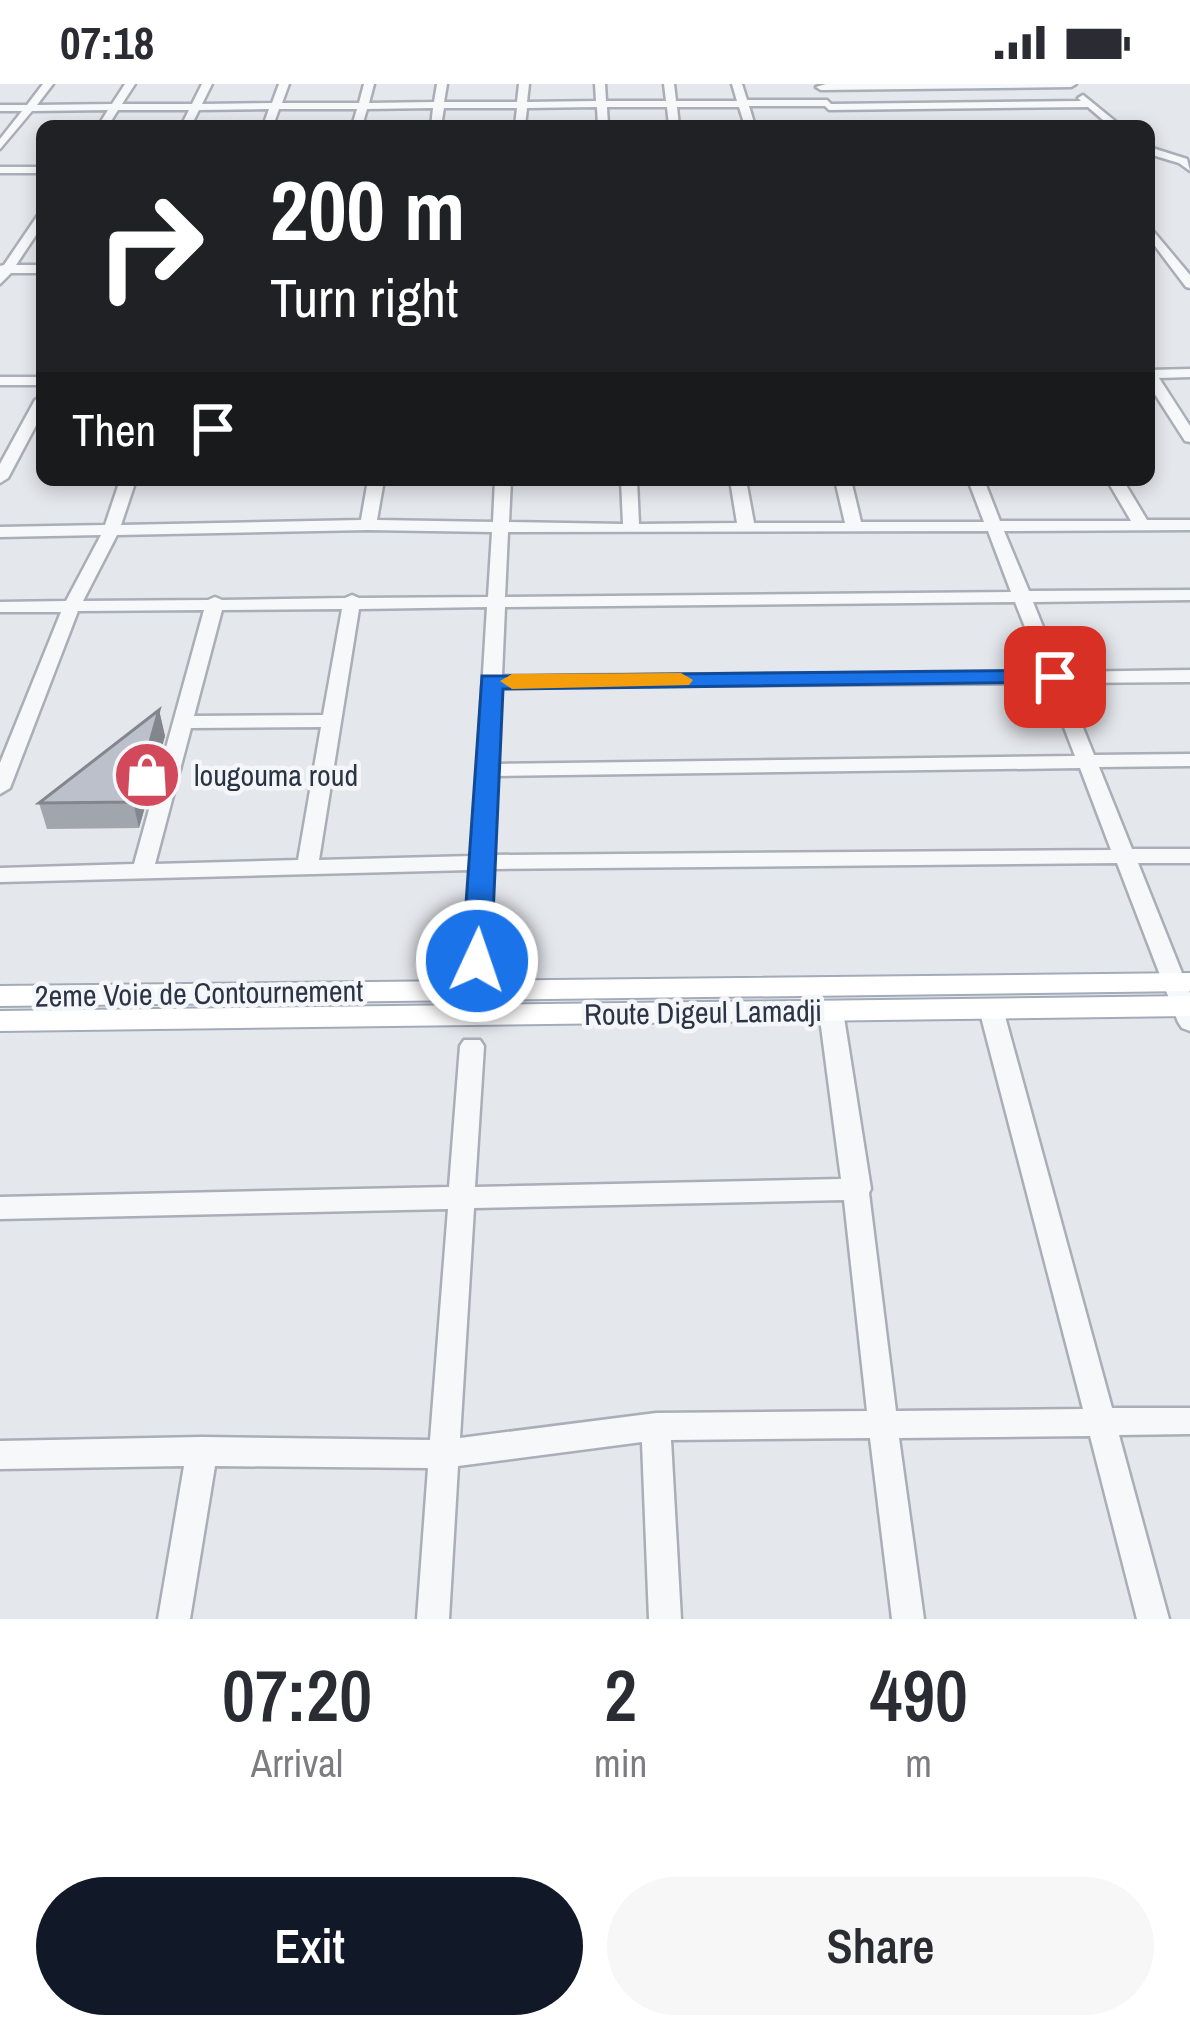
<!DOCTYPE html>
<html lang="en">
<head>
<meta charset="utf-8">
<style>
  body { margin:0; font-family:"Archivo Narrow",sans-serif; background:#f7f7f7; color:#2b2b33; height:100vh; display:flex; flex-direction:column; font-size:45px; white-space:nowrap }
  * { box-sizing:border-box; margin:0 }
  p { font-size:39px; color:#7c7c81 }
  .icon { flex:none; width:66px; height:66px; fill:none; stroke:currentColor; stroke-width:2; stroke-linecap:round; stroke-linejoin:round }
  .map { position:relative; height:1535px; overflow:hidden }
  .sheet { display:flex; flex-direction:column; background:#fff; flex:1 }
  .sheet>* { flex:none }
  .banner { position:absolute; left:36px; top:36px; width:1119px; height:366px; border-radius:18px; box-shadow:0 6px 18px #0003; background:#202124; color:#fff; overflow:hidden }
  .pin { position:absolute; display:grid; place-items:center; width:102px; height:102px; color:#fff; margin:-51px; border-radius:24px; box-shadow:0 6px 18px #0006 }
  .me { position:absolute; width:132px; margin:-66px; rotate:3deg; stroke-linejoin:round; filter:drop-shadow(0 0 9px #0008) }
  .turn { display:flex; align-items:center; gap:42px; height:252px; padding:0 36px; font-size:54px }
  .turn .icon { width:156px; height:156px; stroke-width:2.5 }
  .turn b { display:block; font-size:84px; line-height:102px }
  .then { display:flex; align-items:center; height:114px; padding:0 36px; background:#0003; gap:24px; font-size:45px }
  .eta { display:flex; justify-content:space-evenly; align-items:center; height:204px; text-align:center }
  .eta b { font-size:72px; font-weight:600; line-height:84px }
  .primary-button { display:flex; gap:24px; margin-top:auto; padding:24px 36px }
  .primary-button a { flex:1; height:138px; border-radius:72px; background:#111827; color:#fff; font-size:48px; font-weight:600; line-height:138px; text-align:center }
  .primary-button a+a { background:#f7f7f7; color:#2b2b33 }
  .status { display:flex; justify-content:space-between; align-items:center; height:84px; padding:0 60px; background:#fff; direction:ltr }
  .status svg { height:33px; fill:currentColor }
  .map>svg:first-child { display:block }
</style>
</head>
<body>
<div class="status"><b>07:18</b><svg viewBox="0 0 49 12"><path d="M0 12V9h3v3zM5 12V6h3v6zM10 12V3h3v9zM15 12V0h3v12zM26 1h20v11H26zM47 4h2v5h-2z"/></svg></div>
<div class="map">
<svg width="1190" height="1535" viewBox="0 0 1190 1535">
  <rect width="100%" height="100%" fill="#e4e7ec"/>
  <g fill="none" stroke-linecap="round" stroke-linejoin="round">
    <g stroke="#a9aeb7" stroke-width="5">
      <g id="minor">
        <polygon points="43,0 53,0 37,21 112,20 125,0 135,0 122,20 192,20 202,0 212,0 202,20 272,19 279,0 289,0 282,19 359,19 364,0 374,0 369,19 434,18 437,0 447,0 444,18 517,18 519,0 529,0 527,18 596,17 595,0 605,0 606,17 666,17 664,0 674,0 676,17 737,17 732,0 742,0 747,16 827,16 831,20 1081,17 1078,14 1083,11 1121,42 1110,42 1088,23 829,26 825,22 749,22 755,42 745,42 739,23 677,23 679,42 669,42 667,23 607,23 608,42 598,42 597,23 527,24 525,42 515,42 517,24 444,24 441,42 431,42 433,24 367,25 362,42 352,42 357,25 279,25 273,42 263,42 269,25 199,26 191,42 181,42 189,26 118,26 108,42 98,42 108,26 32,27 0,65 0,55 22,27 0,27 0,21 27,21"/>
        <polygon points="826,0 1076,0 1071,3 821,6 816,3"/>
        <polygon points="1149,63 1187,75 1190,87 1179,79 1149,70"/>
        <rect x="0" y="83" width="42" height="6"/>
        <polygon points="42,129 42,142 16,181 42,181 42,189 11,189 0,200 0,182 4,181 38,131"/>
        <polygon points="1149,142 1190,191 1190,204 1186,203 1149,154"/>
        <polygon points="1190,285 1190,293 1159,294 1190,342 1190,358 1185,357 1149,301 1149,286"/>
        <rect x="0" y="293" width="42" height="8"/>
        <polygon points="42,312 42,330 8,394 0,399 0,380 35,316"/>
        <path d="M120,396H136L121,441L361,436L368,396H384L377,436L493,438L495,396H511L509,438L623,440L621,396H637L639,440L737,439L730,396H746L754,439H845L835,396H851L861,438H984L968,396H984L1000,437H1131L1107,396H1123L1147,436H1190V446L1004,447L1029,507L1190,506V516L1033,518L1061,588L1190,586V598L1065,599L1094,671L1190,670V682L1099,683L1132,765H1190V779H1138L1190,909V947L1182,944L1178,938L1117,779L493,785L488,877L485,883H469L466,877L471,786L0,798V784L134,780L204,526L78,527L10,704L0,710V679L61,528H0V518L66,517L101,451L0,453V443L105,441ZM368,446L492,448L488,513L359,514L352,511L345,514L222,516L215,513L208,516L83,517L117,451ZM988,447L1011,508L505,513L508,448ZM1015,518L1043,588L502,592L505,523ZM487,523L472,772L319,776L359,525ZM342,525L323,631L194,632L222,526ZM1047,599L1075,672L498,680L501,603ZM321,643L298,776L155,780L191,644ZM1080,684L1111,766L493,771L497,692Z"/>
        <path d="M991,917L999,919L1003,925L1112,1324H1190V1350L1119,1351L1169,1535H1137L1090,1352L899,1354L924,1535H892L870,1354L671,1356L681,1535H649L642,1358L458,1382L449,1535H417L428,1384L215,1382L190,1535H158L184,1382L0,1385V1357L202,1353L430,1356L448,1125L0,1135V1113L449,1103L460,962L464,956H480L484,962L475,1103L841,1095L819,927L823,921H839L843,927L871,1105L869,1109L896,1327L1083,1325L979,925L983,919ZM844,1116L867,1327L656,1329L460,1354L474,1124Z"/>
      </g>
    </g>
    <g stroke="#a3abb8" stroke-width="4">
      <g id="major">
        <polygon points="1190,889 1190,907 0,922 0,902"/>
        <polygon points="1190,912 1190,932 0,947 0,927"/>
      </g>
    </g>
    <use href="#minor" fill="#f7f8fa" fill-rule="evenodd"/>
    <use href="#major" fill="#fff" fill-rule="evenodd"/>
  </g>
  <polygon fill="#a1a5ae" points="159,626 165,652 139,744 47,745 39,719"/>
  <polygon fill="#83868d" points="159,626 165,652 139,744 133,718"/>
  <polygon fill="#bbc0ca" stroke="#83868d" stroke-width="3" points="159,626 133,718 39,719"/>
  <polygon fill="#1a73e8" stroke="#114b97" stroke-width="3" points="1055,586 1067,593 1064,598 503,605 491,877 477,887 462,877 482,592"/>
  <polygon fill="#f59e0b" points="681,589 693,596 689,601 512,605 500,597 512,590"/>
  <defs>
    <g id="shop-disc" transform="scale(3.45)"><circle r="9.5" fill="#d1495b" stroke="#f4f6f9"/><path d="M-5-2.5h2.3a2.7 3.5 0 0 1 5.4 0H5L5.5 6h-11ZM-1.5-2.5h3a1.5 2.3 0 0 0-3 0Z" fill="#fff"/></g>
  </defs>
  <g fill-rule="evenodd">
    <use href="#shop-disc" x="147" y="691"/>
  </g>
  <g text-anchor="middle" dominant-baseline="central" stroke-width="9" stroke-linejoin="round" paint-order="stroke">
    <g font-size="30" fill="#2b3445" stroke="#f4f6f9" text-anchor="start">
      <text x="194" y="691">lougouma roud</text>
    </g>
    <g font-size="30" fill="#2b3445" stroke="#f4f6f9">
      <text transform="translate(199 909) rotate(-1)">2eme Voie de Contournement</text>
      <text transform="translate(703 928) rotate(-1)">Route Digeul Lamadji</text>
    </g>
  </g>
</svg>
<div class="pin" style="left:1055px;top:593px;background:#d93025"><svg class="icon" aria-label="arrive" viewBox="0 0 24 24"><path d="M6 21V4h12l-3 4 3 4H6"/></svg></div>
<svg class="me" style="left:477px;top:877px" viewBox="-20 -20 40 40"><circle r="17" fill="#1a73e8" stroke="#fff" stroke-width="3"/><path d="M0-11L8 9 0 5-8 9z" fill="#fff"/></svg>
<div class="banner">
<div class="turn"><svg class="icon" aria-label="right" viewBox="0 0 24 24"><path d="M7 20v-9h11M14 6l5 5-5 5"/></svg><div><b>200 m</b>Turn right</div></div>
<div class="then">Then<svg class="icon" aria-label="arrive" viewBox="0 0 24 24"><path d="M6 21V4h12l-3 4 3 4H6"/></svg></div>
</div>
</div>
<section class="sheet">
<div class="eta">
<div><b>07:20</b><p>Arrival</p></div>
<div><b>2</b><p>min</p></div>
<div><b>490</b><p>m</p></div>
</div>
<div class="primary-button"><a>Exit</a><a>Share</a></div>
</section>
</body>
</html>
